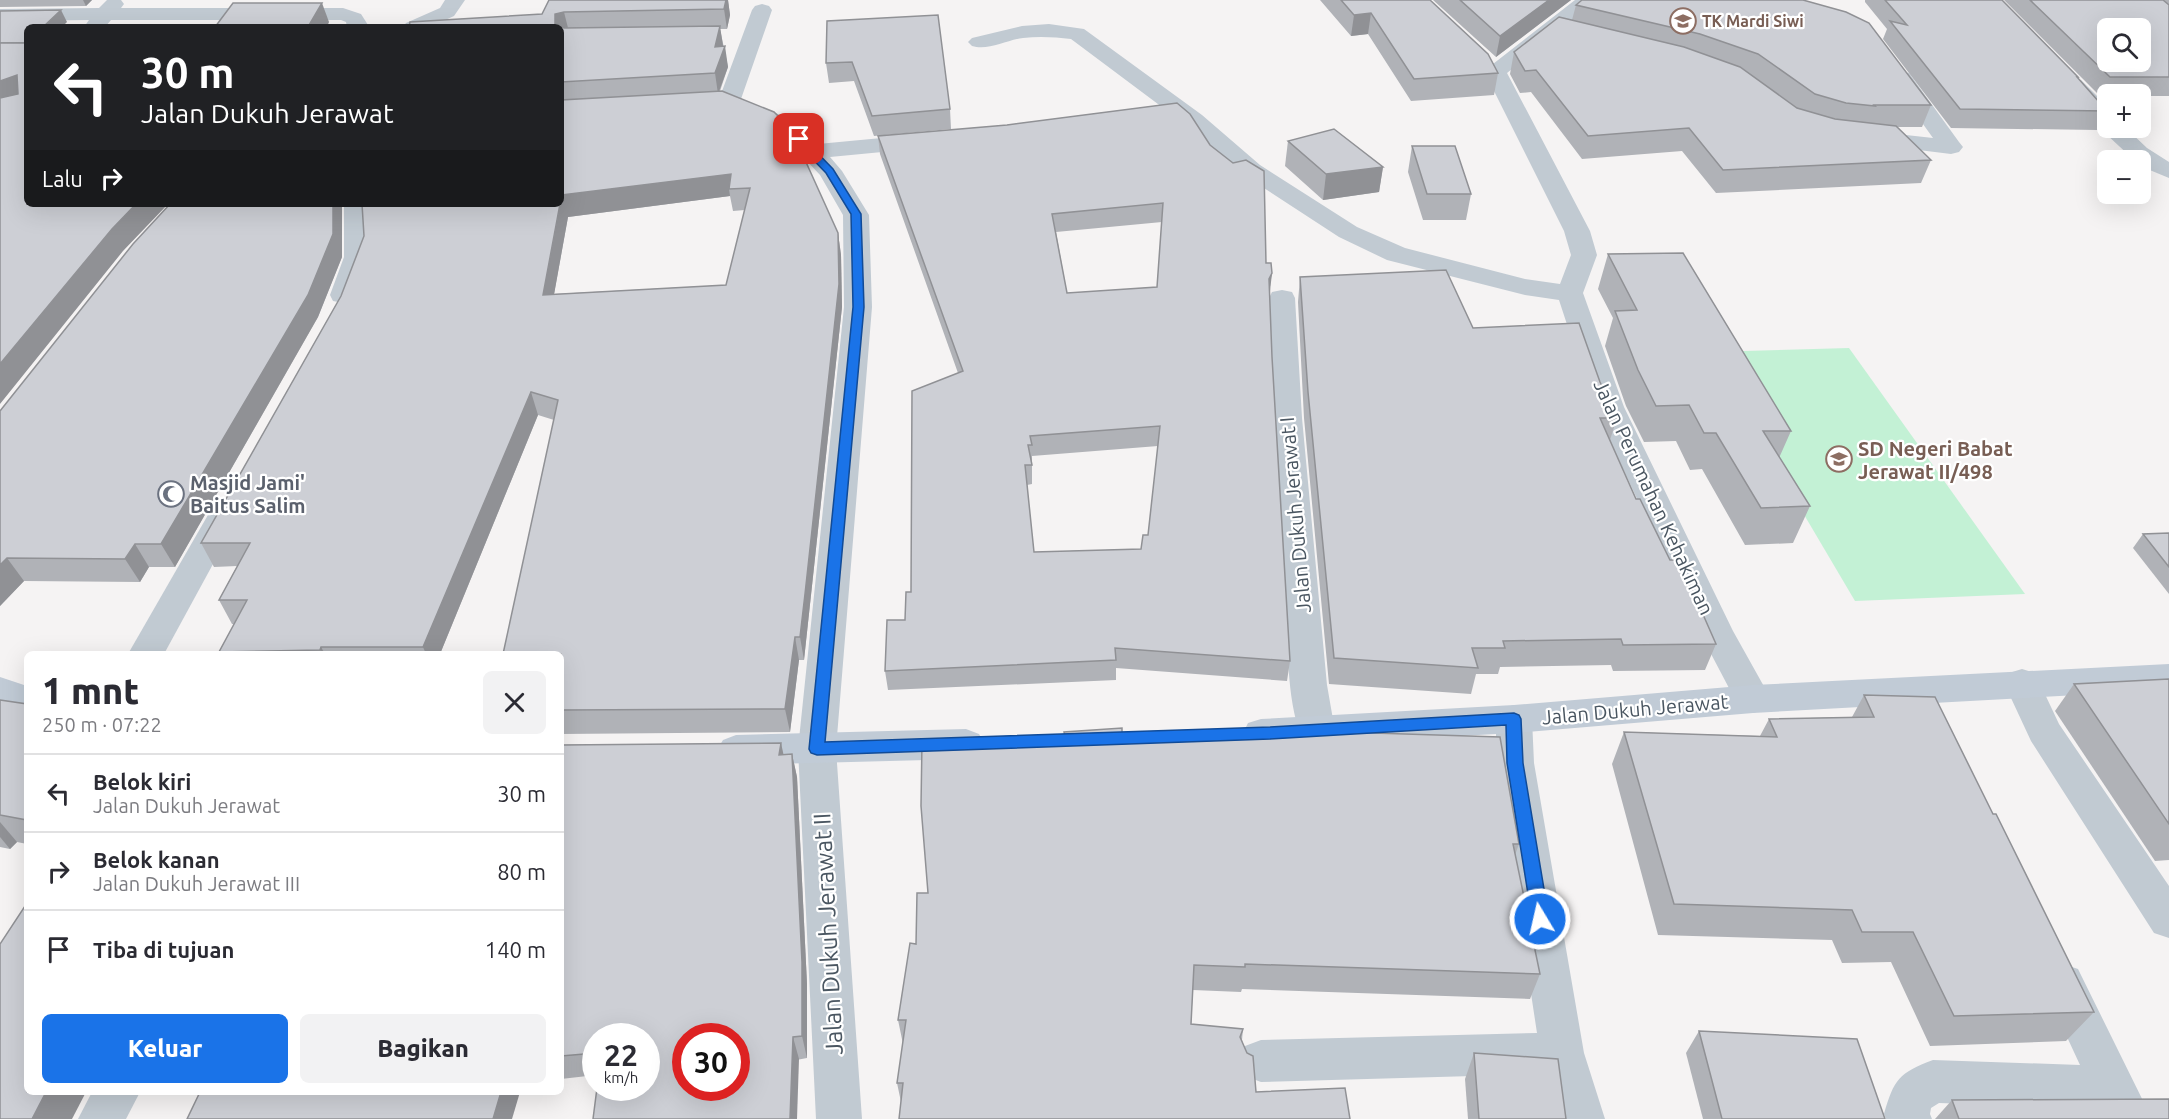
<!DOCTYPE html>
<html lang="id">
<head>
<meta charset="utf-8">
<style>
  body { margin:0; font-family:Ubuntu,sans-serif; background:#f2f2f3; color:#2b2b33; height:100vh; display:flex; flex-direction:column; font-size:22px; white-space:nowrap }
  * { box-sizing:border-box; margin:0 }
  p { font-size:20px; color:#7c7c81 }
  .icon { flex:none; width:33px; height:33px; fill:none; stroke:currentColor; stroke-width:2; stroke-linecap:round; stroke-linejoin:round }
  .map { position:relative; flex:1; overflow:hidden }
  .sheet { position:absolute; left:24px; top:651px; width:540px; height:444px; display:flex; flex-direction:column; background:#fff; border-radius:9px; box-shadow:0 6px 24px #0002 }
  .sheet>* { flex:none }
  .top-card { position:absolute; left:24px; top:24px; width:540px; height:183px; border-radius:9px; box-shadow:0 6px 24px #0002; background:#202124; color:#fff; overflow:hidden }
  .fabs { position:absolute; left:2097px; top:18px; display:grid; gap:12px }
  .fabs a { display:grid; place-items:center; width:54px; height:54px; border-radius:9px; background:#fff; box-shadow:0 6px 24px #0002; font-size:30px }
  .speed { position:absolute; left:582px; top:1023px; display:flex; gap:12px; font-size:30px; font-weight:700; text-align:center }
  .speed>* { display:grid; place-content:center; width:78px; height:78px; border-radius:50%; background:#fff; box-shadow:0 6px 24px #0002; line-height:1 }
  .speed small { font-size:15px; font-weight:400 }
  .speed .limit { border:9px solid #d22; background:#fff; color:#111 }
  .pin { position:absolute; display:grid; place-items:center; width:51px; height:51px; color:#fff; margin:-26px; border-radius:12px; box-shadow:0 3px 9px #0006 }
  .me { position:absolute; width:66px; margin:-33px; rotate:351deg; stroke-linejoin:round; filter:drop-shadow(0 0 4px #0008) }
  .turn { display:flex; align-items:center; gap:21px; height:126px; padding:0 18px; font-size:27px }
  .turn .icon { width:78px; height:78px; stroke-width:2.5 }
  .turn b { display:block; font-size:42px; line-height:51px }
  .then { display:flex; align-items:center; height:57px; padding:0 18px; background:#0003; gap:12px; font-size:22px }
  .round { display:grid; place-items:center; flex:none; width:63px; height:63px; border-radius:9px; background:#f2f2f3 }
  .overview { display:flex; align-items:center; justify-content:space-between; height:102px; padding:0 18px }
  h1 { font-size:36px; font-weight:800; line-height:45px }
  .cta { display:flex; gap:12px; margin-top:auto; padding:12px 18px }
  .cta a { flex:1; height:69px; border-radius:9px; background:#1a73e8; color:#fff; font-size:24px; font-weight:800; line-height:69px; text-align:center }
  .cta a+a { background:#f2f2f3; color:#2b2b33 }
  ul { padding:0; list-style:none }
  li { display:flex; align-items:center; gap:18px; height:78px; padding:0 18px; border-top:2px solid #e1e1e2 }
  li div { flex:1 }
  li b { display:block; font-size:22px }
  li em { font-style:normal }
  .map>svg:first-child { display:block }
</style>
</head>
<body>
<div class="map">
<svg width="2169" height="1119" viewBox="0 0 2169 1119">
  <rect width="100%" height="100%" fill="#f5f3f3"/>
  <polygon fill="#c3f1d5" points="1849,348 2025,594 1855,601 1708,352"/>
  <g fill="none" stroke-linecap="round" stroke-linejoin="round">
    <g fill="#c1cad2" fill-rule="evenodd">
      <polygon points="107,0 121,0 124,4 121,8 343,8 361,14 368,25 367,27 347,27 346,22 341,20 111,20 105,27 84,27 89,20 0,21 0,9 99,8"/>
      <polygon points="445,0 465,0 454,16 430,27 403,27 406,23 440,8"/>
      <path d="M1575,0H1598L1507,73L1590,231L1597,255L1583,293L1624,407L1733,631L1771,699L1766,709L1753,713L1740,709L1699,631L1594,407L1559,300L1525,295L1387,260L1339,237L1244,175L1186,125L1071,39C1055,37 1039,36 1023,38C1007,40 988,51 972,46L968,42L972,38L1022,26L1049,24L1084,29L1202,115L1260,165L1357,227L1405,248L1525,279L1560,284L1571,255L1564,231L1484,71Z"/>
      <polygon points="762,4 769,6 772,10 741,99 795,121 818,144 924,134 932,136 936,141 932,146 924,148 830,157 842,171 869,215 872,307 836,749 862,1119 816,1119 798,749 844,307 843,215 820,175 779,131 721,107 718,102 752,10 755,6"/>
      <polygon points="1901,71 1909,73 1959,142 1963,147 1959,152 1951,154 1862,143 1858,138 1862,133 1870,131 1933,138 1890,78 1893,73"/>
      <polygon points="2073,78 2081,80 2108,107 2108,128 2126,128 2147,148 2169,162 2169,178 2140,166 2140,160 2134,160 2105,133 2102,127 2062,85 2065,80"/>
      <path d="M344,204H368C369,238 373,271 353,301L343,303L333,301L330,295L344,257Z"/>
      <path d="M1282,290L1292,292L1295,298L1302,418L1327,685L1335,731L1330,741L1317,745L1304,741C1287,710 1288,648 1286,611C1278,507 1272,403 1269,298L1272,292Z"/>
      <polygon points="227,498 238,501 243,509 164,654 128,654 216,501"/>
      <polygon points="2022,669 2035,673 2059,724 2169,886 2169,938 2154,933 2031,741 2004,683 2009,673"/>
      <polygon points="1514,705 1527,709 1532,719 1534,763 1584,1053 1605,1119 1559,1119 1546,1074 1261,1082 1245,1076 1239,1061 1245,1046 1261,1040 1537,1033 1496,763 1496,719 1501,709"/>
      <path d="M2063,964L2078,969L2152,1119H2105L2101,1109L1939,1103L1931,1108L1930,1114L1932,1119H1886L1884,1114C1894,1079 1899,1073 1933,1060L2080,1065L2042,983L2048,969Z"/>
      <polygon points="92,1092 140,1092 126,1119 78,1119"/>
    </g>
    <g fill="#c1cbd6" fill-rule="evenodd">
      <polygon points="2169,664 2169,690 1753,713 1514,733 1261,747 1248,743 1243,733 1248,723 1261,719 1514,705 1753,685"/>
      <polygon points="0,677 27,686 27,714 0,705"/>
      <polygon points="966,729 979,734 985,744 979,754 966,759 736,765 723,760 717,750 723,740 736,735"/>
    </g>
  </g>
  <g fill="#b0b2b7" fill-rule="evenodd">
    <polygon points="0,0 92,0 86,6 0,7"/>
    <path d="M549,0H728L730,15L727,29H720L728,67L720,91L838,233L841,255L842,307L804,660H799L790,732L561,734V654L554,420L538,415L440,654H220L219,652L234,624H232L219,600L237,566L214,567L201,543L341,296L364,236L561,204V27L542,14ZM730,196L733,211L745,210L726,285L554,294L568,217Z"/>
    <polygon points="1320,0 1430,0 1498,73 1494,95 1411,101 1368,34 1351,36"/>
    <polygon points="1433,0 1571,0 1496,57"/>
    <polygon points="1803,0 1931,105 1922,127 1897,127 1931,160 1921,183 1716,193 1682,151 1582,159 1531,92 1520,93 1510,74 1514,52 1572,20 1576,5"/>
    <polygon points="1865,0 2002,0 2078,77 2078,79 2107,111 2097,130 1951,128 1883,39 1887,29 1865,2"/>
    <polygon points="2004,0 2169,0 2169,96 2140,96 2140,94 2108,94 2108,96 2100,96"/>
    <polygon points="827,21 950,109 951,129 874,136 854,81 829,83 826,63"/>
    <path d="M1177,103L1272,273L1269,293L1272,357L1290,661L1287,681L1116,668V680L888,690L885,671L905,620L958,373L880,154L878,136L1007,125ZM1162,222L1157,287L1067,293L1056,232ZM1158,446L1148,535L1141,549L1034,552L1027,485L1032,484V456Z"/>
    <polygon points="1288,141 1383,167 1379,192 1323,200 1285,166"/>
    <polygon points="1412,146 1471,194 1466,220 1423,220 1408,172"/>
    <polygon points="170,204 342,204 342,257 318,317 175,567 149,567 140,582 24,581 0,606 0,411"/>
    <polygon points="1608,254 1791,431 1779,458 1810,506 1793,543 1745,545 1702,469 1690,470 1676,441 1644,442 1626,406 1605,346 1613,318 1598,289"/>
    <polygon points="1300,277 1473,328 1600,382 1617,418 1610,440 1636,499 1716,644 1705,670 1613,671 1611,665 1500,667 1498,674 1476,674 1471,694 1329,684 1304,418 1298,302"/>
    <polygon points="2169,533 2169,594 2133,548 2143,534"/>
    <polygon points="2169,679 2169,860 2155,861 2055,711 2074,684"/>
    <polygon points="1864,695 1993,814 2094,1012 2066,1041 1930,1046 1891,962 1842,963 1832,940 1658,935 1612,764 1624,732 1760,736 1769,719 1852,717"/>
    <polygon points="0,700 27,704 27,844 17,842 10,849 0,847"/>
    <polygon points="1242,729 1519,844 1515,855 1540,974 1530,999 1242,989 1241,992 1193,990 1191,1024 1243,1029 1242,1040 1256,1092 1350,1119 901,1102 897,1083 903,1044 898,1020 928,893 1065,736 1122,734 1241,732"/>
    <polygon points="781,743 783,755 792,754 797,777 807,984 807,1058 646,1088 596,1036 596,1075 561,1079 561,745"/>
    <polygon points="1699,1031 1885,1119 1703,1119 1686,1053"/>
    <polygon points="1474,1053 1566,1119 1468,1119 1465,1079"/>
    <polygon points="1952,1100 2169,1119 1935,1119"/>
  </g>
  <g fill="#909195">
    <polygon points="83,0 92,0 86,6"/>
    <polygon points="726,0 728,0 730,15 727,29 724,9"/>
    <polygon points="1549,0 1571,0 1496,57 1500,36"/>
    <polygon points="322,3 329,22 327,27 308,27"/>
    <polygon points="61,10 67,22 62,27 43,27"/>
    <polygon points="564,12 569,32 555,24 555,14"/>
    <polygon points="1371,13 1368,34 1351,36 1354,15"/>
    <polygon points="720,26 723,46 725,46 728,67 718,94 715,73 715,47"/>
    <polygon points="17,75 27,93 0,105 0,81"/>
    <polygon points="1383,167 1379,192 1323,200 1326,174"/>
    <polygon points="731,174 729,189 730,196 568,217 550,317 543,295 562,195"/>
    <polygon points="136,204 168,204 123,251 0,404 0,364 112,229"/>
    <polygon points="333,204 342,204 342,257 318,317 175,567 161,544"/>
    <polygon points="838,233 841,255 842,307 804,660 800,637"/>
    <polygon points="1272,273 1270,291 1267,298 1269,279"/>
    <polygon points="531,392 538,415 440,654 426,654 423,647"/>
    <polygon points="135,544 149,567 140,582 125,559"/>
    <polygon points="7,558 24,581 0,606 0,565"/>
    <polygon points="795,637 799,660 790,732 785,709"/>
    <polygon points="321,647 325,654 322,654 320,650"/>
    <polygon points="781,743 786,766 779,755"/>
    <polygon points="792,754 797,777 807,984 807,1058 802,1036"/>
    <polygon points="0,822 17,842 10,849 0,837"/>
    <polygon points="793,1037 799,1059 797,1119 790,1119"/>
    <polygon points="46,1092 86,1092 72,1119 32,1119"/>
    <polygon points="501,1092 520,1092 512,1119 493,1119"/>
  </g>
  <g fill="#cdcfd5" stroke="#909195" stroke-width="1.5" fill-rule="evenodd">
    <polygon points="549,0 726,0 724,9 564,12 555,14 555,24 564,28 720,26 715,47 725,46 715,73 561,82 561,27 409,27 410,22 542,14"/>
    <polygon points="1341,0 1430,0 1488,54 1498,73 1414,79 1371,13 1354,15"/>
    <polygon points="1460,0 1549,0 1500,36"/>
    <polygon points="1582,0 1803,0 1846,12 1869,23 1931,105 1874,105 1875,106 1846,103 1815,94 1758,54 1700,34 1576,5"/>
    <polygon points="1885,0 2002,0 2078,77 2077,77 2107,111 1960,109 1890,21 1907,25"/>
    <path d="M2030,0H2163L2169,5V77H2110ZM2108,28H2140V62H2108Z"/>
    <polygon points="233,3 322,3 308,27 215,27"/>
    <polygon points="61,10 43,27 27,27 27,41 25,43 0,43 0,11"/>
    <polygon points="938,15 950,109 872,116 852,62 826,63 827,21"/>
    <polygon points="1559,17 1684,47 1740,67 1797,108 1835,119 1896,126 1931,160 1723,170 1689,128 1588,136 1536,70 1525,71 1514,52"/>
    <polygon points="0,43 27,43 27,204 136,204 112,229 0,364 0,98 18,94 17,75 0,81"/>
    <polygon points="722,91 774,112 791,129 838,233 839,284 805,594 800,637 795,637 785,709 561,710 561,654 503,654 558,400 531,392 423,647 321,647 320,650 219,652 247,600 219,600 250,543 201,543 341,296 364,236 362,204 560,204 543,295 726,285 750,188 729,189 731,174 562,195 561,200 561,100"/>
    <path d="M1177,103L1190,114L1210,145L1233,163L1246,160L1264,171L1266,263H1271L1272,273L1269,279L1272,357L1290,661L1115,648L1116,660L885,671L887,620H905L906,592H911L912,391L963,371L878,136L1007,125ZM1163,203L1157,287L1067,293L1052,214ZM1160,426L1148,535H1143L1141,549L1034,552L1025,465H1032L1028,445H1032L1030,436Z"/>
    <polygon points="1334,129 1383,167 1326,174 1288,141"/>
    <polygon points="1412,146 1455,146 1471,194 1427,194"/>
    <polygon points="170,204 333,204 333,234 308,295 161,544 135,544 125,559 7,558 0,565 0,411 133,244"/>
    <polygon points="1683,253 1791,431 1763,431 1810,506 1761,508 1716,433 1704,433 1689,405 1656,406 1638,370 1615,311 1637,310 1608,254"/>
    <polygon points="1446,270 1473,328 1579,323 1600,382 1617,418 1600,418 1636,499 1640,499 1670,560 1679,560 1716,644 1623,645 1621,639 1503,641 1505,648 1472,648 1478,668 1334,658 1308,392 1300,277"/>
    <polygon points="2169,533 2169,567 2143,534"/>
    <polygon points="2169,679 2169,824 2074,684"/>
    <polygon points="1864,695 1935,697 1993,814 1996,814 2094,1012 1954,1016 1913,932 1862,932 1852,910 1674,904 1624,732 1777,737 1769,719 1874,717"/>
    <polygon points="0,700 27,704 27,820 0,815"/>
    <polygon points="1122,728 1122,734 1242,732 1242,729 1500,737 1519,844 1513,844 1540,974 1245,964 1245,967 1194,965 1191,1024 1243,1029 1240,1037 1247,1053 1253,1056 1256,1092 1345,1088 1350,1119 899,1119 903,1083 897,1083 906,1020 898,1020 910,943 916,944 917,893 928,893 921,806 922,741 1065,736 1064,732"/>
    <path d="M781,743L779,755L792,754L802,962V1036L793,1037L790,1119H593L597,1088H646V1036H596V1053L561,1056V745ZM686,1036H736V1088H686Z"/>
    <polygon points="27,903 27,1092 46,1092 32,1119 0,1119 0,944"/>
    <polygon points="1699,1031 1857,1039 1885,1119 1722,1119"/>
    <polygon points="1474,1053 1558,1059 1566,1119 1479,1119"/>
    <polygon points="200,1092 501,1092 493,1119 187,1119"/>
    <polygon points="2169,1099 2169,1119 1959,1119 1952,1100"/>
  </g>
  <polygon fill="#1a73e8" stroke="#114b97" stroke-width="1.5" points="795,137 802,137 833,169 861,214 864,307 825,742 1270,727 1514,713 1519,715 1521,719 1523,763 1549,919 1547,925 1540,927 1534,925 1532,919 1507,763 1506,725 1270,739 817,755 811,753 809,749 853,307 851,214 826,173 795,141"/>
  <defs>
    <g id="school-ring" transform="scale(1.35)"><circle r="9.5" fill="#fff" stroke="#8d6e63" stroke-width="1.5"/><path d="M0-5L7-2L0 1L-7-2ZM-4 1L0 2.5L4 1V4Q0 6-4 4Z" fill="#8d6e63"/></g>
    <g id="mosque-ring" transform="scale(1.35)"><circle r="9.5" fill="#fff" stroke="#6b7280" stroke-width="1.5"/><path d="M3.5-4.9A6 6 0 1 0 3.5 4.9A5 5 0 1 1 3.5-4.9Z" fill="#6b7280"/></g>
  </defs>
  <g fill-rule="evenodd">
    <use href="#school-ring" x="1683" y="21"/>
    <use href="#school-ring" x="1839" y="459"/>
    <use href="#mosque-ring" x="171" y="494"/>
  </g>
  <g text-anchor="middle" dominant-baseline="central" stroke-width="4.5" stroke-linejoin="round" paint-order="stroke">
    <g font-size="16" font-weight="bold" fill="#785e54" stroke="#fff" text-anchor="start">
      <text x="1702" y="21">TK Mardi Siwi</text>
    </g>
    <g font-size="20" font-weight="bold" fill="#785e54" stroke="#fff" text-anchor="start">
      <text x="1858" y="448">SD Negeri Babat<tspan x="1858" dy="23">Jerawat II/498</tspan></text>
    </g>
    <g font-size="20" font-weight="bold" fill="#5b616d" stroke="#fff" text-anchor="start">
      <text x="190" y="482">Masjid Jami'<tspan x="190" dy="23">Baitus Salim</tspan></text>
    </g>
    <g font-size="20" fill="#4a5661" stroke="#fff">
      <text transform="translate(1654 497) rotate(65)">Jalan Perumahan Kehakiman</text>
      <text transform="translate(1295 515) rotate(-95)">Jalan Dukuh Jerawat I</text>
      <text transform="translate(1635 709) rotate(-5)">Jalan Dukuh Jerawat</text>
    </g>
    <g font-size="24" fill="#4a5661" stroke="#fff">
      <text transform="translate(828 934) rotate(-93)">Jalan Dukuh Jerawat II</text>
    </g>
  </g>
</svg>
<div class="fabs">
<a><svg class="icon" aria-label="search" viewBox="0 0 24 24"><circle cx="10" cy="10" r="6"/><path d="M15 15l6 6"/></svg></a>
<a>+</a>
<a>−</a>
</div>
<div class="speed"><div>22<small>km/h</small></div><div class="limit">30</div></div>
<div class="pin" style="left:799px;top:139px;background:#d93025"><svg class="icon" aria-label="arrive" viewBox="0 0 24 24"><path d="M6 21V4h12l-3 4 3 4H6"/></svg></div>
<svg class="me" style="left:1540px;top:919px" viewBox="-20 -20 40 40"><circle r="17" fill="#1a73e8" stroke="#fff" stroke-width="3"/><path d="M0-11L8 9 0 5-8 9z" fill="#fff"/></svg>
<div class="top-card">
<div class="turn"><svg class="icon" aria-label="left" viewBox="0 0 24 24"><path d="M17 20v-9H6M10 6l-5 5 5 5"/></svg><div><b>30 m</b>Jalan Dukuh Jerawat</div></div>
<div class="then">Lalu<svg class="icon" aria-label="right" viewBox="0 0 24 24"><path d="M7 20v-9h11M14 6l5 5-5 5"/></svg></div>
</div>
<section class="sheet">
<div class="overview"><div><h1>1 mnt</h1><p>250 m · 07:22</p></div><a class="round"><svg class="icon" aria-label="close" viewBox="0 0 24 24"><path d="M6 6l12 12M18 6L6 18"/></svg></a></div>
<ul>
<li><svg class="icon" aria-label="left" viewBox="0 0 24 24"><path d="M17 20v-9H6M10 6l-5 5 5 5"/></svg><div><b>Belok kiri</b><p>Jalan Dukuh Jerawat</p></div><em>30 m</em></li>
<li><svg class="icon" aria-label="right" viewBox="0 0 24 24"><path d="M7 20v-9h11M14 6l5 5-5 5"/></svg><div><b>Belok kanan</b><p>Jalan Dukuh Jerawat III</p></div><em>80 m</em></li>
<li><svg class="icon" aria-label="arrive" viewBox="0 0 24 24"><path d="M6 21V4h12l-3 4 3 4H6"/></svg><div><b>Tiba di tujuan</b></div><em>140 m</em></li>
</ul>
<div class="cta"><a>Keluar</a><a>Bagikan</a></div>
</section>
</div>
</body>
</html>
